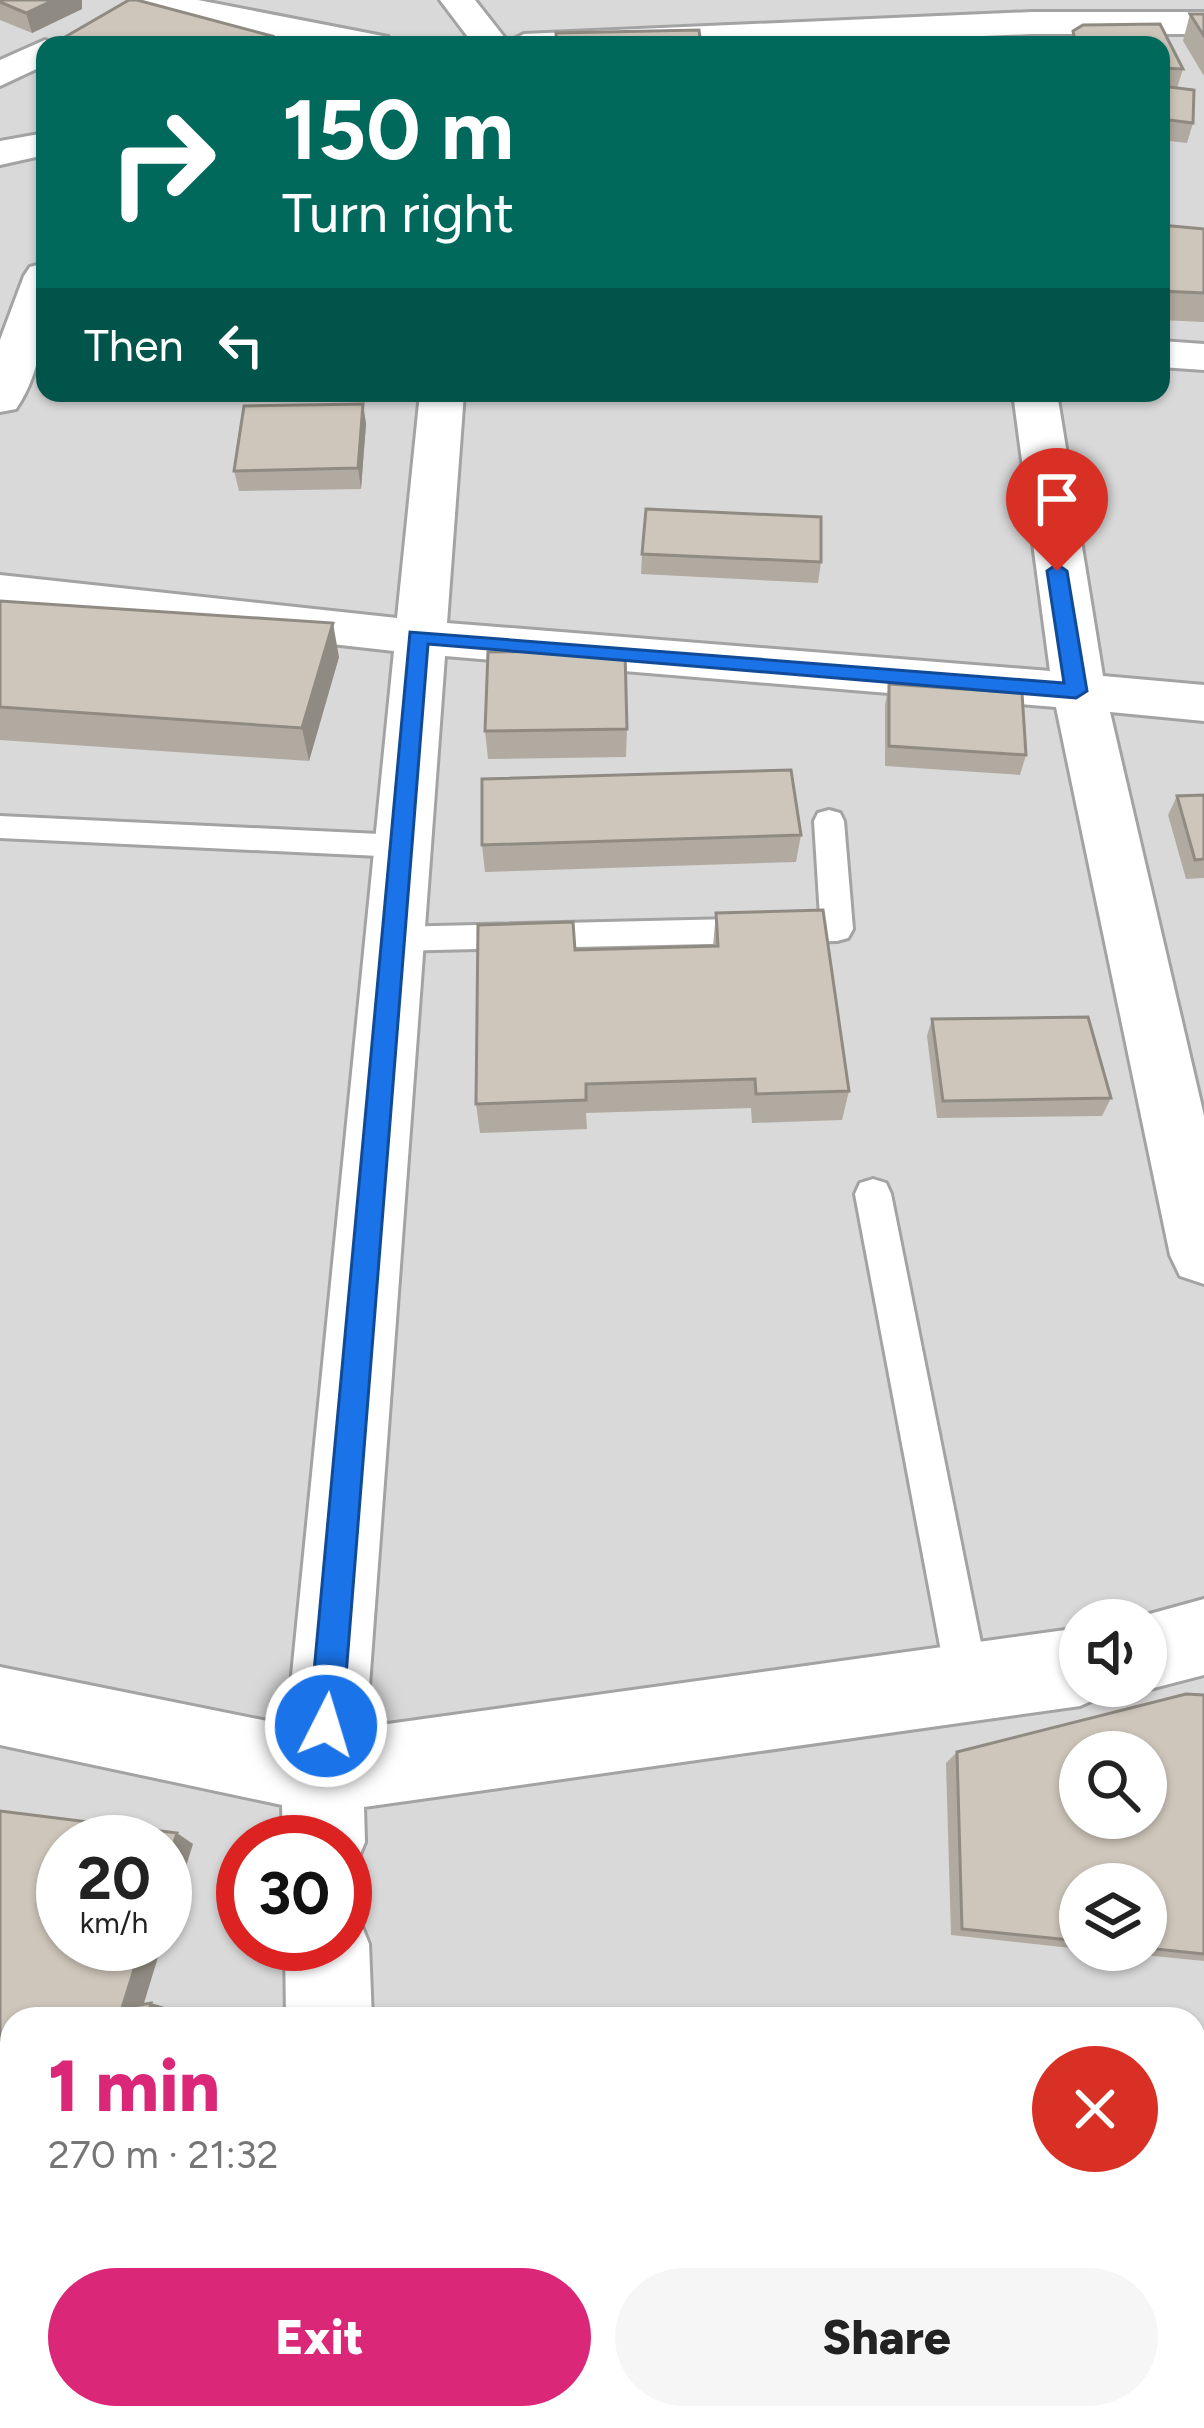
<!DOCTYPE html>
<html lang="en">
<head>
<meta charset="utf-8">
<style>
  body { margin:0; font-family:Figtree,sans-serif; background:#f6f6f6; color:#222; height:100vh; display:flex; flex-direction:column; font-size:45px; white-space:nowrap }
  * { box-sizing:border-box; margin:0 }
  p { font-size:39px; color:#767676 }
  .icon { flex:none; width:66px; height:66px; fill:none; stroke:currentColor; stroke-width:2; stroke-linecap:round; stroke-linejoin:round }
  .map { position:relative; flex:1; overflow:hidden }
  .side { position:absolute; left:0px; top:2007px; width:1206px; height:423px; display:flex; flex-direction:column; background:#fff; border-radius:36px 36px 0 0; box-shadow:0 3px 9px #0004 }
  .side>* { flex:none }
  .top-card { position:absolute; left:36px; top:36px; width:1134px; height:366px; border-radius:24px; box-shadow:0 3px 9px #0004; background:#00695c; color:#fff; overflow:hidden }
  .fabs { position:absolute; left:1059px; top:1599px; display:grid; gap:24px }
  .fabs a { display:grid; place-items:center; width:108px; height:108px; border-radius:50%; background:#fff; box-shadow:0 3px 9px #0004; font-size:60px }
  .speed { position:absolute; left:36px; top:1815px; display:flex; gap:24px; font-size:60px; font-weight:700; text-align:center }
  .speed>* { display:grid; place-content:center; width:156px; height:156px; border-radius:50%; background:#fff; box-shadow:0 3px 9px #0004; line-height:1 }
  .speed small { font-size:30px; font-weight:400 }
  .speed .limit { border:18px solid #d22; background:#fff; color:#111 }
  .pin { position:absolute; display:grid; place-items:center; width:102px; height:102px; color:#fff; margin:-123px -51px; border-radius:50% 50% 50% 0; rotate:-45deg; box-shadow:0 0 12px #0007 }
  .pin .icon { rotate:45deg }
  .me { position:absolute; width:132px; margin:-66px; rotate:5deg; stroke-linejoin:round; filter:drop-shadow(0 0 9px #0008) }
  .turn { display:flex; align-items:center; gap:42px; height:252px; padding:0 48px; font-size:54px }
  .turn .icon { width:156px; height:156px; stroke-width:2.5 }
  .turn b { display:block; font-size:84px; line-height:102px }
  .then { display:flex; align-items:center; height:114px; padding:0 48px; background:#0003; gap:24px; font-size:45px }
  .round { display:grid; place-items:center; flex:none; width:126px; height:126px; border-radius:63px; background:#f6f6f6 }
  .headline { display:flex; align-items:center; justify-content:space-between; height:204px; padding:0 48px }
  h1 { font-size:72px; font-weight:800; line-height:90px; color:#db2777 }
  .primary-button { display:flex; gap:24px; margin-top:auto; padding:24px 48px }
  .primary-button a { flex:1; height:138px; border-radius:72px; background:#db2777; color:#fff; font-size:48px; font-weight:800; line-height:138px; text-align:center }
  .primary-button a+a { background:#f6f6f6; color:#222 }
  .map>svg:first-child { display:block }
</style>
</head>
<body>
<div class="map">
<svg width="1204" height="2428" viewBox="0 0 1204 2428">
  <rect width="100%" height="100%" fill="#eeece1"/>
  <path fill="#dad9d9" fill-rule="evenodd" d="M0,0H1204V2428H0ZM45,45H1161V393H45ZM1080,1620H1146V1686H1080ZM1080,1752H1146V1818H1080ZM63,1842H165V1944H63ZM243,1842H345V1944H243ZM1080,1884H1146V1950H1080ZM12,2019H1194V2418H12Z"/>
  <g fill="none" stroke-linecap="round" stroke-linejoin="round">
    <g stroke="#a3a3a3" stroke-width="6">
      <g id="lane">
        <polygon points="829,810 840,813 844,821 853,929 848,938 837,941 392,951 381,948 376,939 381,930 392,927 820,917 814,821 818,813"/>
        <polygon points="0,816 400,835 411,838 415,846 411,854 400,857 0,838"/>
        <polygon points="873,1179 886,1183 891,1194 989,1683 983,1698 968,1704 953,1698 947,1683 855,1194 860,1183"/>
      </g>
    </g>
    <g stroke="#a3a3a3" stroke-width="6">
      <g id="street">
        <polygon points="135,0 198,0 388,37 393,45 304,45 140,7"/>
        <polygon points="440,0 475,0 508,42 524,34 1032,12 1204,12 1204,34 1032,34 770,45 474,45"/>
        <polygon points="45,40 59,45 45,45 45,65 0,86 0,60"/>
        <polygon points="45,133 45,155 0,165 0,141"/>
        <path d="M45,263C45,314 46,365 16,409L0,412V340L24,276L30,267Z"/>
        <polygon points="1161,341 1204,344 1204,370 1161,367"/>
        <polygon points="420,393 464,393 447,623 1050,671 1013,393 1057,393 1103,676 1204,685 1204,721 1110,712 1204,1116 1204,1284 1180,1276 1170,1255 1056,707 445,656 366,1727 1080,1628 1080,1686 1111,1686 1107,1694 1080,1706 364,1807 365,1842 353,1871 345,1874 345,1842 283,1842 282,1805 0,1745 0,1667 287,1725 394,651 0,607 0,575 397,618"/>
        <polygon points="1204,1599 1204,1675 1146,1690 1137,1686 1146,1686 1146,1620 1128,1620"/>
        <polygon points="345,1909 357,1914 369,1944 372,2019 286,2019 285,1944 345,1944"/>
        <polygon points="276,2418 374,2418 373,2428 275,2428"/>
      </g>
    </g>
    <g stroke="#597600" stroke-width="6">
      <g id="secondary">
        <polygon points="0,2229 12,2231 12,2325 0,2323"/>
        <polygon points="870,2418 1028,2418 1032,2428 875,2428"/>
      </g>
    </g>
    <use href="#lane" fill="#fff" fill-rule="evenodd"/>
    <use href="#street" fill="#fff" fill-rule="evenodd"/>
    <use href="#secondary" fill="#effeaf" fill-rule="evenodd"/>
  </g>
  <g fill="#b1aaa0">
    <polygon points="0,0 82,0 82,9 32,33 0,20"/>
    <polygon points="129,0 273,45 67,45 65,37"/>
    <polygon points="1190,14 1204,14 1204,76 1183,41"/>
    <polygon points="1160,24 1183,69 1177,88 1194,90 1193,123 1187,143 1161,140 1161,45 1070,45 1073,31 1083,25"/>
    <polygon points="1161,225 1204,229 1204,322 1161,320"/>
    <polygon points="269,393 370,393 369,398"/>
    <polygon points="363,404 366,424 361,489 239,491 234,471"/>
    <polygon points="642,554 821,562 818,583 641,574"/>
    <polygon points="0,601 339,657 309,761 0,740"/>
    <polygon points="889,684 1026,755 1020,775 885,766 885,705"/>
    <polygon points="627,729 626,757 488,759 485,731"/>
    <polygon points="1204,795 1204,878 1186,879 1168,815 1177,796"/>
    <polygon points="801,835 796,862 485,872 482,845"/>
    <polygon points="716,913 849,1091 842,1120 752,1123 751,1108 586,1113 587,1129 480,1133 476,1104 575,950 713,946"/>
    <polygon points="932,1019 1111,1098 1102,1116 937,1118 927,1036"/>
    <polygon points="1204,1695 1204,1961 1093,1950 1146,1950 1146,1884 1080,1884 1080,1949 951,1935 946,1763 957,1752"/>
  </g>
  <g fill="#908b82">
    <polygon points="54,0 82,0 82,9 32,33 26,13"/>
    <polygon points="363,404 366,424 361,489 358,468"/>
    <polygon points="333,623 339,657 309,761 302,728"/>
    <polygon points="177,1833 193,1844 165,1934 165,1872"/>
    <polygon points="142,1944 162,1944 141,2013 122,2008"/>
    <polygon points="151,2003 168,2008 165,2019 147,2019"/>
  </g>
  <g fill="#cec6ba" stroke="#908b82" stroke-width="3" fill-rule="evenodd">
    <polygon points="0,0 54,0 26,13 0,2"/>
    <polygon points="129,0 137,0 272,36 265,42 230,45 91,45 65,37"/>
    <polygon points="1190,14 1204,14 1204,36"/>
    <polygon points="1160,24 1183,69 1161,68 1161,45 1076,45 1073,31 1083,25"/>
    <polygon points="699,30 701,45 557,45 556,33"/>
    <polygon points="1161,86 1194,90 1193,123 1161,119"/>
    <polygon points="1161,225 1204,229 1204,293 1161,291"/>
    <polygon points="363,404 358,468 234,471 244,406"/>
    <polygon points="646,509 821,517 821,562 642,554"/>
    <polygon points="0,601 333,623 302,728 0,707"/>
    <polygon points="625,651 627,729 485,731 488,652"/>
    <polygon points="889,684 1022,693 1026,755 889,746"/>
    <polygon points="791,770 801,835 482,845 482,779"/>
    <polygon points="1204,795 1204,859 1195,860 1177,796"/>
    <polygon points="823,910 849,1091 756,1094 755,1079 586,1084 586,1100 476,1104 478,925 573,922 575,950 718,946 716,913"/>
    <polygon points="1088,1017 1111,1098 943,1101 932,1019"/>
    <path d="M1186,1694L1204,1695V1954L1146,1948V1884H1080V1941L962,1929L957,1752ZM1080,1752H1146V1818H1080Z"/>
    <polygon points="0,1811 177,1833 165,1872 165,1842 63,1842 63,1944 142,1944 122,2008 151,2003 147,2019 12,2019 12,2167 0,2165"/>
    <polygon points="1194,2086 1204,2087 1204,2356 1194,2355"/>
  </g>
  <polygon fill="#1a73e8" stroke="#114b97" stroke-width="3" points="1057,564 1067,571 1087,691 1076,698 428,644 342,1726 337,1738 326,1743 314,1738 309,1726 410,632 1064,683 1047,571"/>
</svg>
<div class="fabs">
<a><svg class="icon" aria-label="sound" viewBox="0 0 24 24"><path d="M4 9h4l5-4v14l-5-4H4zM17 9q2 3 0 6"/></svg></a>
<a><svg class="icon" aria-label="search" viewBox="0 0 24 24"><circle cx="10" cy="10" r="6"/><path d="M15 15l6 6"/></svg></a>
<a><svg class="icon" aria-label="layers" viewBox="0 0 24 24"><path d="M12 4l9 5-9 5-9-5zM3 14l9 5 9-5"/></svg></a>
</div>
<div class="speed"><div>20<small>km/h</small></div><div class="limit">30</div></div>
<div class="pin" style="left:1057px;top:571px;background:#d93025"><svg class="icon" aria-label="arrive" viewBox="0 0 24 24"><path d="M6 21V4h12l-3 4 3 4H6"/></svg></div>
<svg class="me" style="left:326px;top:1726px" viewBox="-20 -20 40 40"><circle r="17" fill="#1a73e8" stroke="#fff" stroke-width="3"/><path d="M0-11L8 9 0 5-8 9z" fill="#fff"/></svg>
<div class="top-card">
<div class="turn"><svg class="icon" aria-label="right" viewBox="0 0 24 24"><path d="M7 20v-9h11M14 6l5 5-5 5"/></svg><div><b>150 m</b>Turn right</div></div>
<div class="then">Then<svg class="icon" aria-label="left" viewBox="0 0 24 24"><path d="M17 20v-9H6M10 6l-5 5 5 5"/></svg></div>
</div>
<section class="side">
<div class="headline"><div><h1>1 min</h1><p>270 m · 21:32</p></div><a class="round" style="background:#d93025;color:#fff"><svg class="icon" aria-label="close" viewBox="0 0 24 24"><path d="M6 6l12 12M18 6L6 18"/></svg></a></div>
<div class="primary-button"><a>Exit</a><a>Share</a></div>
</section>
</div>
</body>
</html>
